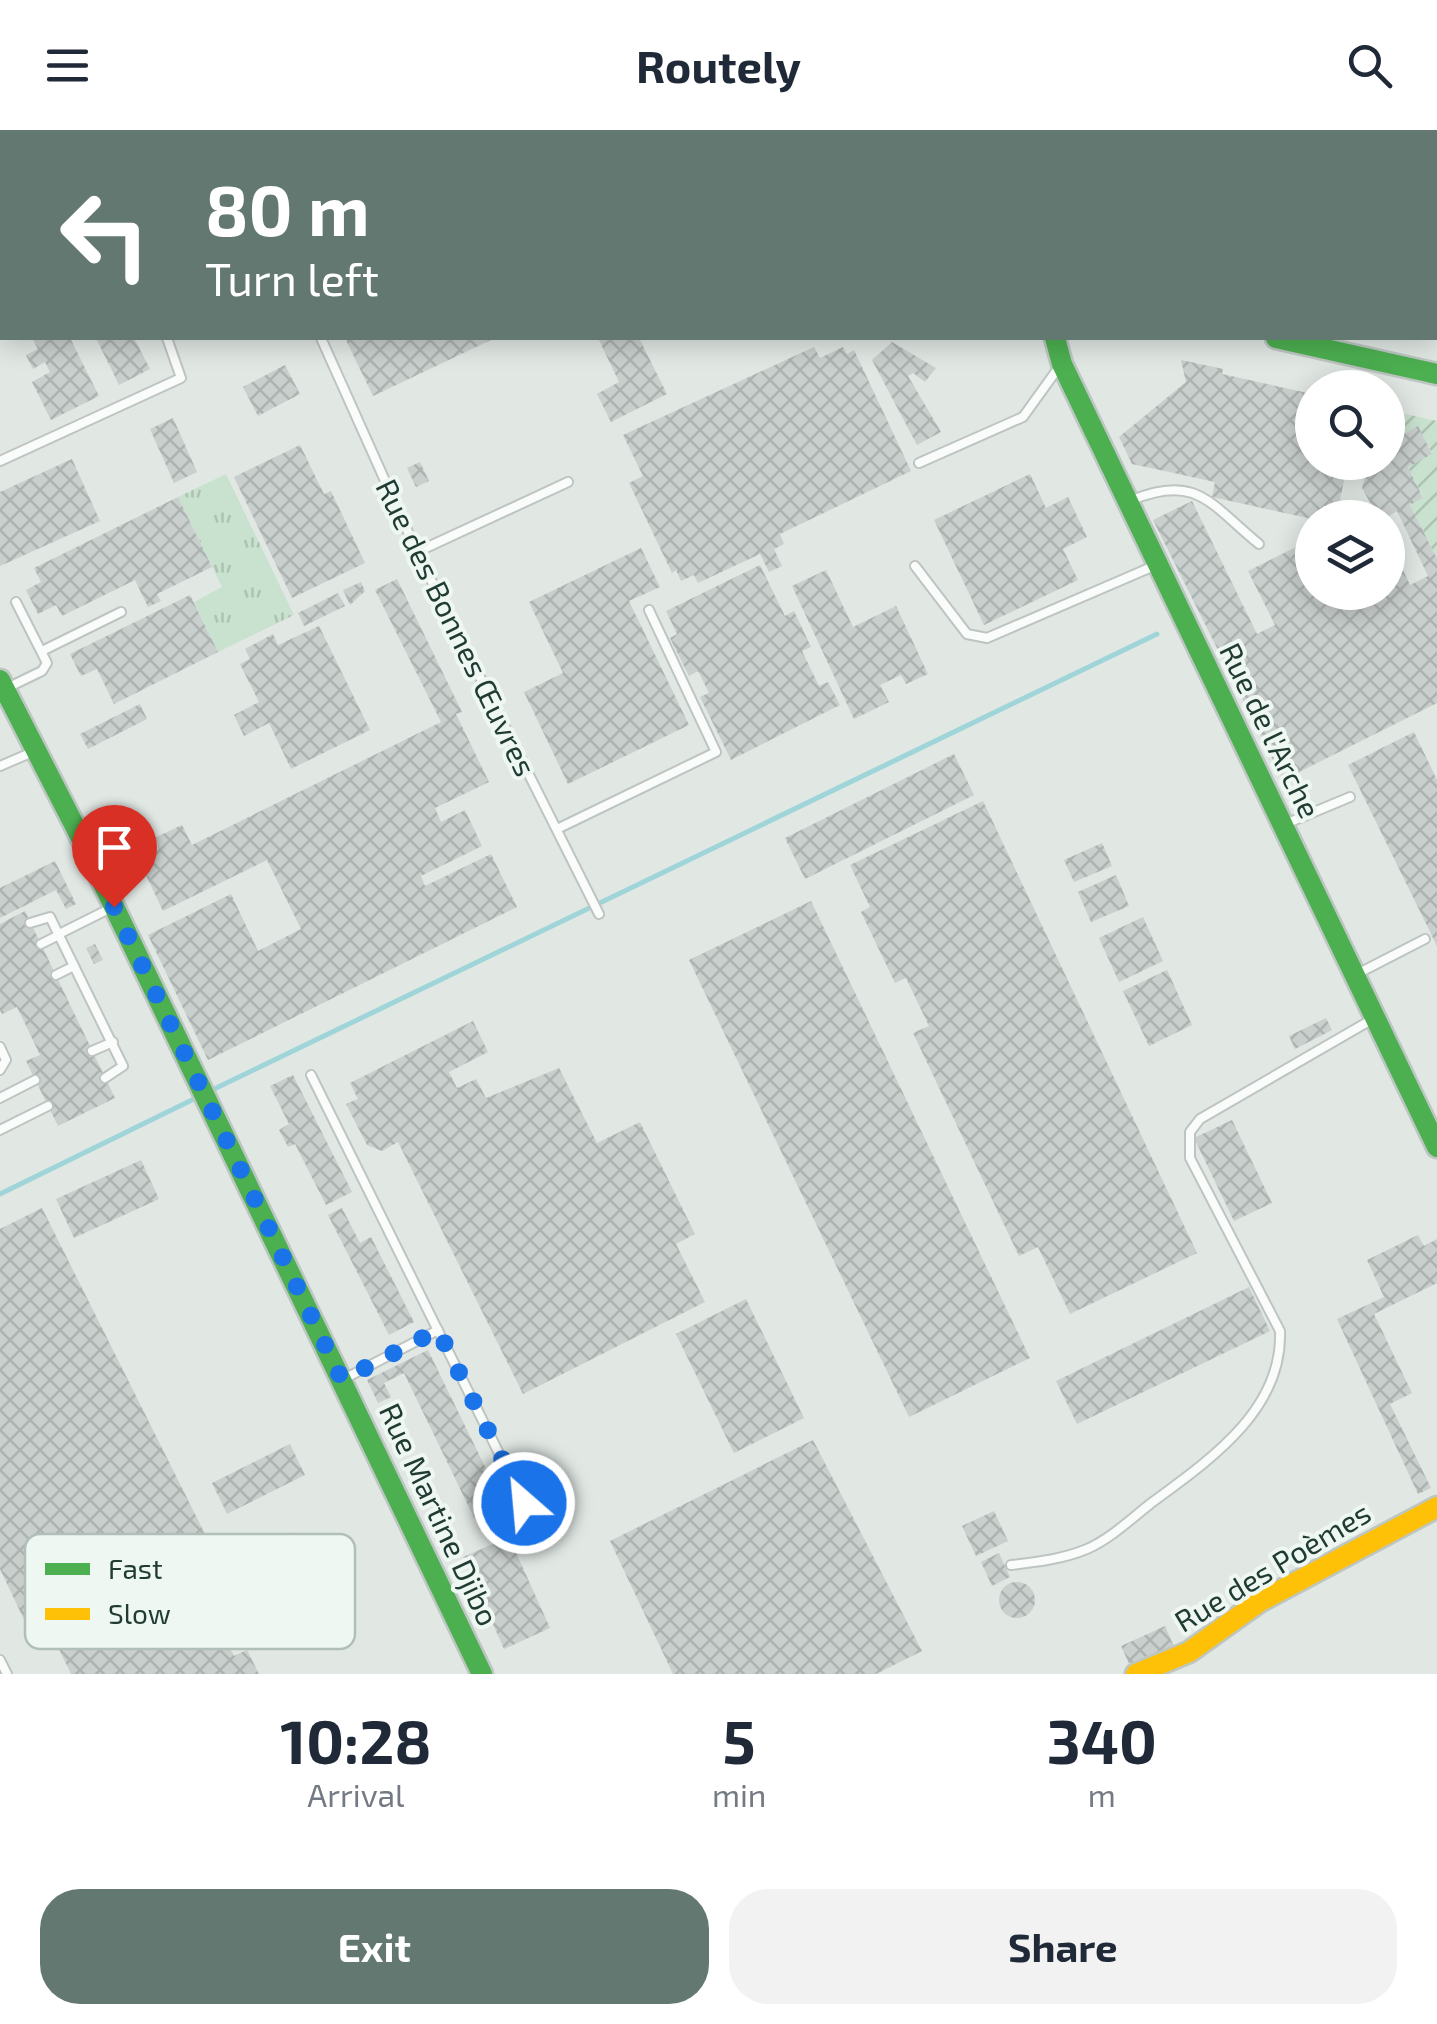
<!DOCTYPE html>
<html lang="en">
<head>
<meta charset="utf-8">
<style>
  body { margin:0; font-family:"Exo 2",sans-serif; background:#f2f2f3; color:#1f2937; height:100vh; display:flex; flex-direction:column; font-size:38px; white-space:nowrap }
  * { box-sizing:border-box; margin:0 }
  p { font-size:32px; color:#747a83 }
  .icon { flex:none; width:55px; height:55px; fill:none; stroke:currentColor; stroke-width:2; stroke-linecap:round; stroke-linejoin:round }
  .map { position:relative; height:1544px; overflow:hidden }
  .panel { display:flex; flex-direction:column; background:#fff; flex:1 }
  .panel>* { flex:none }
  .top-card { position:absolute; left:0px; top:0px; width:1438px; height:210px; box-shadow:0 5px 25px #0003; background:#637870; color:#fff; overflow:hidden }
  .controls { position:absolute; left:1295px; top:240px; display:grid; gap:20px }
  .controls a { display:grid; place-items:center; width:110px; height:110px; border-radius:50%; background:#fff; box-shadow:0 5px 25px #0003; font-size:50px }
  .pin { position:absolute; display:grid; place-items:center; width:85px; height:85px; color:#fff; margin:-102px -42px; border-radius:50% 50% 50% 0; rotate:-45deg; box-shadow:0 0 10px #0007 }
  .pin .icon { rotate:45deg }
  .me { position:absolute; width:110px; margin:-55px; rotate:333deg; stroke-linejoin:round; filter:drop-shadow(0 0 8px #0008) }
  .turn { display:flex; align-items:center; gap:35px; height:210px; padding:0 40px; font-size:45px }
  .turn .icon { width:130px; height:130px; stroke-width:2.5 }
  .turn b { display:block; font-size:70px; line-height:85px }
  .eta { display:flex; justify-content:space-evenly; align-items:center; height:170px; text-align:center }
  .eta b { font-size:60px; font-weight:700; line-height:70px }
  .action { display:flex; gap:20px; margin-top:auto; padding:20px 40px }
  .action a { flex:1; height:115px; border-radius:40px; background:#637870; color:#fff; font-size:40px; font-weight:700; line-height:115px; text-align:center }
  .action a+a { background:#f2f2f3; color:#1f2937 }
  header { display:flex; justify-content:space-between; align-items:center; height:130px; padding:0 40px; background:#fff; font-size:45px; font-weight:700 }
  .map>svg:first-child { display:block }
</style>
</head>
<body>
<header><svg class="icon" aria-label="menu" viewBox="0 0 24 24"><path d="M4 6h16M4 12h16M4 18h16"/></svg>Routely<svg class="icon" aria-label="search" viewBox="0 0 24 24"><circle cx="10" cy="10" r="6"/><path d="M15 15l6 6"/></svg></header>
<div class="map">
<svg width="1437" height="1544" viewBox="0 0 1437 1544">
  <defs>
    <pattern id="grass-tufts" width="24" height="20" patternUnits="userSpaceOnUse" patternTransform="scale(2.5)"><rect width="24" height="20" fill="#c9e2cf"/><path d="M3 7l-1-3M5 7V3M7 7l1-3M15 17l-1-3M17 17v-4M19 17l1-3" fill="none" stroke="#acc3b2"/></pattern>
    <pattern id="garden-furrows" width="10" height="10" patternUnits="userSpaceOnUse" patternTransform="scale(2.5)"><rect width="10" height="10" fill="#c9e2cf"/><path d="M-1 1l2-2M0 10L10 0M9 11l2-2" fill="none" stroke="#acc3b2"/></pattern>
    <pattern id="building-cross-hatch" width="8" height="8" patternUnits="userSpaceOnUse" patternTransform="scale(2.5)"><rect width="8" height="8" fill="#c9cfcc"/><path d="M0 0l8 8M0 8l8-8" fill="none" stroke="#acb3b0"/></pattern>
  </defs>
  <rect width="100%" height="100%" fill="#e1e8e4"/>
  <polygon fill="url(#grass-tufts)" points="226,344 294,485 218,522 194,472 222,457 178,367"/>
  <polygon fill="url(#garden-furrows)" points="1388,280 1437,291 1437,429 1410,375 1423,367 1408,337 1432,323 1418,297 1388,313"/>
  <g fill="none" stroke-linecap="round" stroke-linejoin="round">
    <g stroke="#9fd5d8" stroke-width="5">
      <polyline points="210,961 1157,504"/>
      <polyline points="0,1064 200,966"/>
    </g>
  </g>
  <g fill="url(#building-cross-hatch)">
    <polygon points="32,208 70,208 99,266 51,290 32,252 50,242 45,232 33,239 26,225 38,219"/>
    <polygon points="96,208 134,208 150,239 119,255"/>
    <polygon points="345,208 495,208 373,266"/>
    <polygon points="598,208 639,208 667,264 611,292 597,264 619,252"/>
    <polygon points="892,212 936,238 925,252 913,243 908,246 941,302 917,315 872,230"/>
    <polygon points="814,217 820,228 843,217 847,224 854,220 911,341 780,404 784,414 774,419 782,436 769,442 760,424 698,453 694,445 681,451 676,440 672,443 629,353 643,346 623,305"/>
    <polygon points="1181,230 1223,239 1222,244 1312,264 1312,332 1348,332 1338,379 1323,376 1321,388 1312,389 1212,367 1215,352 1132,334 1119,307 1186,252"/>
    <polygon points="285,235 300,264 258,286 243,257"/>
    <polygon points="173,288 197,342 174,353 150,299"/>
    <polygon points="1418,296 1432,324 1408,337 1423,368 1410,375 1437,429 1437,573 1283,650 1153,390 1192,371 1257,504 1275,495 1248,441 1312,409 1312,462 1388,462 1388,408 1410,455 1428,446 1397,381 1386,388 1355,388 1373,378 1362,358 1369,332 1388,332 1388,313"/>
    <polygon points="300,315 324,364 331,361 365,433 292,468 234,347"/>
    <polygon points="72,329 100,391 0,436 0,362"/>
    <polygon points="420,332 429,351 416,357 407,338"/>
    <polygon points="1030,344 1046,378 1068,367 1087,407 1063,419 1078,450 984,495 934,390"/>
    <polygon points="178,367 212,437 157,464 161,471 148,477 135,450 62,486 56,475 38,484 26,460 41,452 34,438"/>
    <polygon points="641,418 660,457 629,471 689,595 568,654 524,562 563,543 529,472"/>
    <polygon points="760,435 785,486 794,481 811,517 802,521 819,556 828,552 840,575 731,630 700,567 709,563 698,541 689,546 670,508 677,504 666,481"/>
    <polygon points="826,440 853,497 896,476 928,544 906,554 901,545 880,555 889,572 854,589 792,456"/>
    <polygon points="397,449 462,582 456,584 489,652 435,678 441,692 465,680 482,716 421,746 425,756 491,724 517,777 208,930 148,805 231,764 258,821 301,799 267,730 163,781 143,739 121,750 111,728 118,725 123,736 159,719 154,708 182,695 192,715 441,592 375,460"/>
    <polygon points="361,452 365,461 350,475 343,460"/>
    <polygon points="338,463 345,476 304,496 298,483"/>
    <polygon points="190,465 218,522 114,574 97,539 81,546 70,524"/>
    <polygon points="319,496 370,600 291,639 269,593 244,606 234,585 259,572 240,534 250,529 245,519 273,504 278,515"/>
    <polygon points="140,574 147,589 88,619 80,604"/>
    <polygon points="1414,602 1437,650 1437,816 1348,635"/>
    <polygon points="954,624 974,665 805,749 785,708"/>
    <polygon points="983,671 1197,1123 1070,1184 1038,1117 1019,1126 913,903 929,896 906,848 895,853 861,782 870,777 850,735"/>
    <polygon points="1102,713 1112,736 1074,752 1064,730"/>
    <polygon points="55,731 76,774 66,779 56,760 0,788 0,758"/>
    <polygon points="1116,745 1129,776 1091,792 1078,762"/>
    <polygon points="811,771 1030,1228 909,1287 689,830"/>
    <polygon points="25,781 115,968 58,996 26,931 40,925 17,877 2,884 0,880 0,794"/>
    <polygon points="1143,787 1163,831 1119,852 1099,808"/>
    <polygon points="95,814 103,830 94,834 86,818"/>
    <polygon points="1167,840 1192,895 1149,916 1123,861"/>
    <polygon points="1326,888 1332,900 1295,919 1289,906"/>
    <polygon points="473,891 488,922 449,942 457,958 476,949 486,968 559,938 597,1013 640,992 695,1104 676,1114 705,1172 523,1264 398,1012 382,1021 367,1015 346,974 358,969 350,953"/>
    <polygon points="293,945 352,1062 326,1075 295,1014 288,1017 279,1000 289,994 270,956"/>
    <polygon points="1232,990 1272,1073 1234,1091 1194,1008"/>
    <polygon points="141,1030 159,1069 74,1108 56,1069"/>
    <polygon points="42,1078 207,1408 194,1414 210,1447 205,1450 215,1470 208,1474 234,1526 247,1520 259,1544 71,1544 52,1505 35,1513 0,1439 0,1099"/>
    <polygon points="342,1078 360,1113 371,1107 414,1192 389,1205 328,1085"/>
    <polygon points="1418,1105 1424,1116 1437,1109 1437,1153 1374,1184 1412,1263 1390,1274 1431,1358 1418,1364 1337,1189 1384,1167 1367,1130"/>
    <polygon points="1249,1157 1270,1201 1077,1294 1056,1251"/>
    <polygon points="746,1169 804,1288 734,1323 676,1204"/>
    <polygon points="428,1220 509,1386 480,1400 404,1243 384,1253 391,1267 378,1273 367,1250"/>
    <polygon points="813,1310 922,1521 876,1544 673,1544 610,1411"/>
    <polygon points="290,1314 305,1345 227,1384 212,1353"/>
    <polygon points="994,1381 1008,1411 976,1426 962,1396"/>
    <polygon points="294,1402 328,1471 303,1484 269,1414"/>
    <polygon points="509,1407 550,1498 504,1519 463,1427"/>
    <polygon points="999,1423 1010,1447 992,1456 981,1432"/>
    <circle cx="1017" cy="1470" r="18"/>
    <polygon points="1165,1496 1175,1519 1132,1540 1121,1516"/>
  </g>
  <g fill="none" stroke-linecap="round" stroke-linejoin="round">
    <g stroke="#bec5c1" stroke-width="12">
      <g id="lane">
        <polyline points="244,2 245,0"/>
        <polyline points="342,2 343,0"/>
        <polyline points="321,208 417,422 599,784"/>
        <polyline points="0,331 181,248 167,208"/>
        <polyline points="919,333 1023,287 1059,237"/>
        <path d="M1132,370C1197,343 1211,375 1259,414"/>
        <polyline points="417,422 568,352"/>
        <polyline points="915,436 967,504 987,508 1154,436"/>
        <polyline points="42,521 121,482"/>
        <polyline points="9,557 42,541 47,533 16,472"/>
        <polyline points="0,636 35,621"/>
        <polyline points="1283,695 1350,667"/>
        <polyline points="557,699 716,622 649,480"/>
        <polyline points="30,793 50,787 123,936 105,948"/>
        <polyline points="59,804 113,777"/>
        <polyline points="41,814 59,805"/>
        <polyline points="56,845 74,836"/>
        <polyline points="1355,845 1425,809"/>
        <polyline points="0,917 6,930 0,940"/>
        <polyline points="92,921 113,912"/>
        <polyline points="311,945 541,1408"/>
        <polyline points="0,968 35,950"/>
        <polyline points="0,1000 48,976"/>
        <polyline points="342,1250 438,1200"/>
        <path d="M1011,1435C1037,1432 1063,1429 1087,1419C1110,1409 1131,1389 1150,1374C1208,1331 1283,1281 1280,1201L1190,1028V1002L1200,989L1371,890"/>
        <polyline points="0,1530 7,1544"/>
      </g>
    </g>
    <g stroke="#bdc6c2" stroke-width="25">
      <g id="fast">
        <polyline points="377,0 387,2"/>
        <polyline points="1055,208 1062,234 1437,1017"/>
        <polyline points="1276,208 1437,244"/>
        <polyline points="0,550 84,714 482,1544"/>
      </g>
    </g>
    <g stroke="#bdc6c2" stroke-width="25">
      <polyline id="slow" points="1136,1544 1189,1522 1259,1472 1437,1377"/>
    </g>
    <use href="#lane" stroke="#fafcfb" stroke-width="8"/>
    <use href="#fast" stroke="#4caf50" stroke-width="20"/>
    <use href="#slow" stroke="#ffc107" stroke-width="20"/>
  </g>
  <g fill="none" stroke-linecap="round" stroke-linejoin="round">
    <polyline stroke="#1a73e8" stroke-width="18" stroke-dasharray="0 32.4" points="114,777 342,1250 438,1200 524,1373"/>
  </g>
  <g text-anchor="middle" dominant-baseline="central" stroke-width="8" stroke-linejoin="round" paint-order="stroke">
    <g font-size="30" fill="#1f3b32" stroke="#eff7f3">
      <text transform="translate(457 497) rotate(64)">Rue des Bonnes Œuvres</text>
      <text transform="translate(1271 600) rotate(64)">Rue de l'Arche</text>
      <text transform="translate(440 1384) rotate(65)">Rue Martine Djibo</text>
      <text transform="translate(1272 1436) rotate(-31)">Rue des Poèmes</text>
    </g>
  </g>
  <rect x="25" y="1404" width="330" height="115" rx="15" fill="#eff7f3" stroke="#b1bfb9" stroke-width="2.5"/>
  <rect x="45" y="1433" width="45" height="12" fill="#4caf50"/>
  <rect x="45" y="1478" width="45" height="12" fill="#ffc107"/>
  <g font-size="28" fill="#1f3b32">
    <text x="108" y="1449">Fast</text>
    <text x="108" y="1494">Slow</text>
  </g>
</svg>
<div class="controls">
<a><svg class="icon" aria-label="search" viewBox="0 0 24 24"><circle cx="10" cy="10" r="6"/><path d="M15 15l6 6"/></svg></a>
<a><svg class="icon" aria-label="layers" viewBox="0 0 24 24"><path d="M12 4l9 5-9 5-9-5zM3 14l9 5 9-5"/></svg></a>
</div>
<div class="pin" style="left:114px;top:777px;background:#d93025"><svg class="icon" aria-label="arrive" viewBox="0 0 24 24"><path d="M6 21V4h12l-3 4 3 4H6"/></svg></div>
<svg class="me" style="left:524px;top:1373px" viewBox="-20 -20 40 40"><circle r="17" fill="#1a73e8" stroke="#fff" stroke-width="3"/><path d="M0-11L8 9 0 5-8 9z" fill="#fff"/></svg>
<div class="top-card">
<div class="turn"><svg class="icon" aria-label="left" viewBox="0 0 24 24"><path d="M17 20v-9H6M10 6l-5 5 5 5"/></svg><div><b>80 m</b>Turn left</div></div>
</div>
</div>
<section class="panel">
<div class="eta">
<div><b>10:28</b><p>Arrival</p></div>
<div><b>5</b><p>min</p></div>
<div><b>340</b><p>m</p></div>
</div>
<div class="action"><a>Exit</a><a>Share</a></div>
</section>
</body>
</html>
